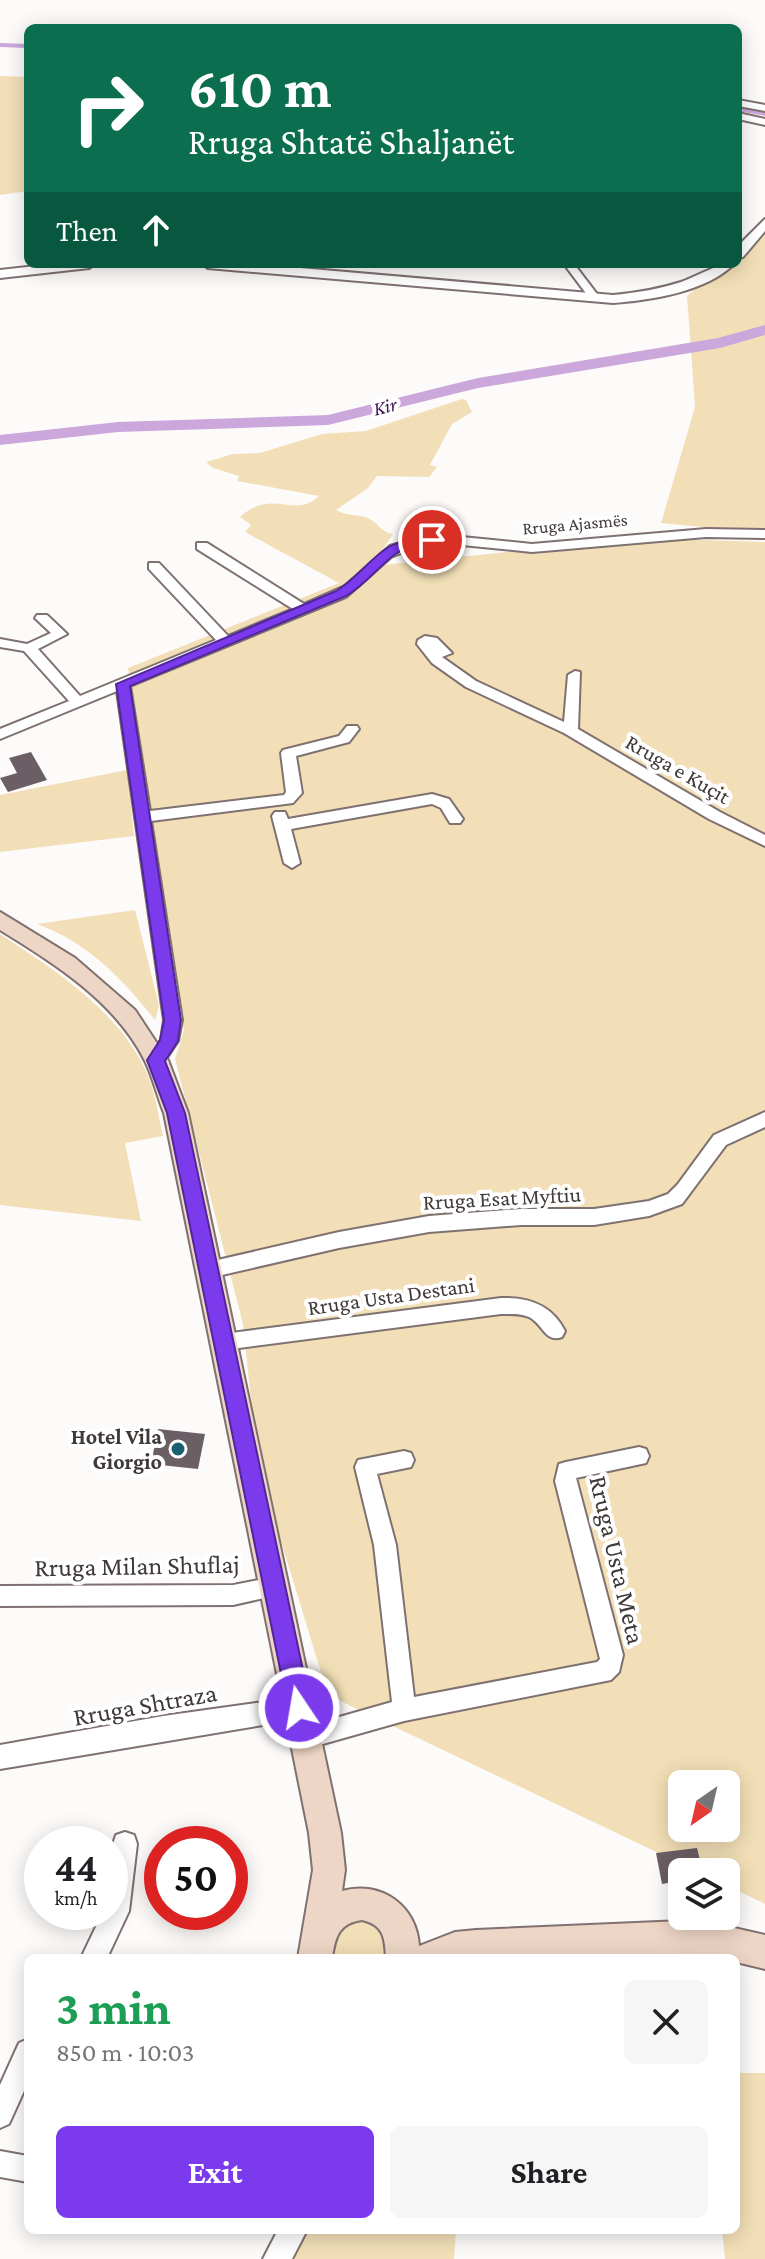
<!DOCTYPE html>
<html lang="en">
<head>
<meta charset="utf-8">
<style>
  body { margin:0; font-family:"Crimson Pro",serif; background:#f6f6f6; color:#202124; height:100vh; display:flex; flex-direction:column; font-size:30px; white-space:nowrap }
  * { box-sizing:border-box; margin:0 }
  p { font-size:26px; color:#757577 }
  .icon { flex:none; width:44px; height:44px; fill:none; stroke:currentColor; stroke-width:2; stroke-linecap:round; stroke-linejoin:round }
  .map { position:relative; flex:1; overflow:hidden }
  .sheet { position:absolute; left:24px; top:1954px; width:716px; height:280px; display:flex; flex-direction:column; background:#fff; border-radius:12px; box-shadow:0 4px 20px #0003 }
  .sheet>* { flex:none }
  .guide { position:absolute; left:24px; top:24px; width:718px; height:244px; border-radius:12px; box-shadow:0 4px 20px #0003; background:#0b6e4f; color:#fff; overflow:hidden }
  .needle { width:52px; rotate:214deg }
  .buttons { position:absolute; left:668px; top:1770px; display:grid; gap:16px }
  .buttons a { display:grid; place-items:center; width:72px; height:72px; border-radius:12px; background:#fff; box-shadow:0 4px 20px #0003; font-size:40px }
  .speed { position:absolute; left:24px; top:1826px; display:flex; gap:16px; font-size:40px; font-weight:700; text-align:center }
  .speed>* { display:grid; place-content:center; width:104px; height:104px; border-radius:50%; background:#fff; box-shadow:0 4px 20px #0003; line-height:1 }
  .speed small { font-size:20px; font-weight:400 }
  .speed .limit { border:12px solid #d22; background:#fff; color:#111 }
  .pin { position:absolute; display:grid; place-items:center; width:68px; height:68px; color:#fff; margin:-34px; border:4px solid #fff; border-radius:50%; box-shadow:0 2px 8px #0007 }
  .me { position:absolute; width:88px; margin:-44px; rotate:348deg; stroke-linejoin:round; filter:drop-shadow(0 0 6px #0008) }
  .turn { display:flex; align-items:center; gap:28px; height:168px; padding:0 32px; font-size:36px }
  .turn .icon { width:104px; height:104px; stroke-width:2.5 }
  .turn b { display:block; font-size:56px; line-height:68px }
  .then { display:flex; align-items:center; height:76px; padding:0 32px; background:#0003; gap:16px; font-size:30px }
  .round { display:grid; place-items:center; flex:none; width:84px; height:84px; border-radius:12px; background:#f6f6f6 }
  .headline { display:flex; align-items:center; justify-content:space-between; height:136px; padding:0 32px }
  h1 { font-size:48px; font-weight:700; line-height:60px; color:#1e9e55 }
  .action { display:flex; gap:16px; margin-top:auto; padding:16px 32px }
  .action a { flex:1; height:92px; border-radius:12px; background:#7c3aed; color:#fff; font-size:32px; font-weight:700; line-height:92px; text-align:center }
  .action a+a { background:#f6f6f6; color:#202124 }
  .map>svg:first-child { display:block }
</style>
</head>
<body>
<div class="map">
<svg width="765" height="2259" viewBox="0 0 765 2259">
  <rect width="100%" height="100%" fill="#fdfafa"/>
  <g fill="#f2dfb7" fill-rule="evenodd">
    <polygon points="0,76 28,77 28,191 0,195"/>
    <polygon points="765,225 765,533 661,523 695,407 687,296 722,264 738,264 738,250"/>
    <path d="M462,399L466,400L472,412L452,424L430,465L437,467L429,477L377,476L368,488L336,510C348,517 361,514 370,519C379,524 381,532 393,534L381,552L360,575L383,565L642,538L765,542V1904L726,1885V1872H698L328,1695L258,1466L243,1324L175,1059L184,1030L175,986L128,668L339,583L245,532L251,525L240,517C273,487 294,520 319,496L237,481L239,476L213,468L206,462L233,454L260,453L322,434L366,431ZM682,1784H726V1828H682Z"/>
    <polygon points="127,770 134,836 0,852 0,795"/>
    <path d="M135,910L159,1005L155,1020C123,979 87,942 37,924Z"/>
    <path d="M0,934C58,972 130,1018 152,1087C157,1103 159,1120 163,1136L125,1143L141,1221L0,1205Z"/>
    <polygon points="358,1915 383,1927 391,1958 326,1958 328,1937"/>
    <polygon points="736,2073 765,2073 765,2259 725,2259 722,2230 736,2230"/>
    <polygon points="308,2230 456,2230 454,2259 294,2259"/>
  </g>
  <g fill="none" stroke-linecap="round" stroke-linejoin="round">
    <g fill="#cba7dc" fill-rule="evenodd">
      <polygon points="0,43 28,44 28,48 0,47"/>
      <polygon points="738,107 765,112 765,116 738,111"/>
    </g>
    <polygon fill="#cba7dc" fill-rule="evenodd" points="765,325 765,335 720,348 478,388 328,425 118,432 0,445 0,435 118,422 328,415 478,378 718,338"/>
  </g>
  <g fill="#6b5f65">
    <polygon points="31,752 47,780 8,792 0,778 17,773 9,758"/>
    <polygon points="158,1429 205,1434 198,1469 151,1464"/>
    <polygon points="697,1848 703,1872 682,1872 682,1918 676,1918 668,1883 662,1884 656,1853"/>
  </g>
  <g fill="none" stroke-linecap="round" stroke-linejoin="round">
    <g stroke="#7f7170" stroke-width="4">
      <g id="minor">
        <polygon points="738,100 765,105 765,111 738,106"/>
        <polygon points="738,113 765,119 765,125 738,119"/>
        <polygon points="564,264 574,264 600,298 599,300 591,300"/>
        <polygon points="706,529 765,530 765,538 706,537 532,552 452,544 420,545 391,557 346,597 130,686 150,811 284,795 286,792 281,753 283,750 339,736 347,726 357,726 359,729 349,742 296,756 302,793 293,803 151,821 182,1020 178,1041 162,1065 150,1065 147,1060 161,1040 164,1020 117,691 0,739 0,729 69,701 24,651 0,647 0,639 27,644 51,633 35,618 37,615 47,615 67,634 38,649 80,696 216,640 149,569 149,563 159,563 228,636 293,609 197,549 197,543 207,543 304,604 345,586 390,546 420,537 452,536 532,544"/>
        <polygon points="425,636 437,638 452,653 442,657 476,681 564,722 568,675 575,671 580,672 578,729 720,812 765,835 765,846 709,819 564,733 466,687 432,663 417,644 418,640"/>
        <polygon points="432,794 449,799 463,819 460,823 450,823 441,808 432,804 291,829 300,863 292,868 284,863 272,816 275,812 285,812 288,819"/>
        <polygon points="765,1112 765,1127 726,1145 682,1204 649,1216 594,1225 521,1225 429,1232 339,1248 209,1278 202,1276 199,1270 202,1264 209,1262 339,1232 429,1216 521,1209 594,1209 649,1201 668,1194 678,1184 714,1135"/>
        <path d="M501,1298C529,1297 552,1305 565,1331L562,1337C545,1343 543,1324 529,1317C520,1313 510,1314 501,1314L224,1350L217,1348L214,1342L217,1336L224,1334Z"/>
        <polygon points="639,1447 646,1449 649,1456 646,1463 576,1478 623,1655 619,1672 611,1680 404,1721 305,1749 297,1745 293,1737 297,1729 392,1702 374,1545 355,1467 358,1460 404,1451 411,1453 414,1460 411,1467 377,1474 396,1545 414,1697 597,1662 600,1659 555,1481 559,1464 566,1462"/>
        <polygon points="274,1577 282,1580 285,1587 282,1594 233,1605 0,1606 0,1586 233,1585"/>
        <polygon points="299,1697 307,1700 310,1708 307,1716 299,1719 0,1769 0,1745 163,1716"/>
        <polygon points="125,1832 134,1835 137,1844 129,1911 107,1958 81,1958 103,1912 110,1912 113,1844 116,1835"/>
        <polygon points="28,2039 28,2082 9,2124 0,2128 0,2085 19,2043"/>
        <polygon points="0,2151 28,2156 28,2182 0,2177"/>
        <polygon points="278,2230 307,2230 292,2259 263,2259"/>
      </g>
    </g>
    <g stroke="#7f7170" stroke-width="4">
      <g id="tertiary">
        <polygon points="765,219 765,231 743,257 738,258 738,246"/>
        <polygon points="54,264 95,264 89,268 0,278 0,270"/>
        <path d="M202,264H253L613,295C636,293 659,289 681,282C700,275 715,264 734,264C706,292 651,300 613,303L208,268Z"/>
      </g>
    </g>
    <g stroke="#7f7170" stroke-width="4">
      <path id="secondary" d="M0,912L75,958L135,1010L168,1060L188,1113L341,1833L345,1870L342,1891C381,1880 417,1906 419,1946L455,1932L476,1930L682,1921L721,1925L765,1935V1969L736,1962V1958L682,1955L604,1958H386C385,1938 384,1925 362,1920C339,1923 335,1937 332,1958H298L313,1870L309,1833L164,1113C157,1096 153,1077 145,1061C115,1001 55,964 0,930Z"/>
    </g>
    <use href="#minor" fill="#fff" fill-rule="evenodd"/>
    <use href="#tertiary" fill="#fff" fill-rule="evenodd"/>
    <use href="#secondary" fill="#eed6c6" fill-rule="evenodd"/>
  </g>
  <path fill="#7c3aed" stroke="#51269a" stroke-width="2" d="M432,536L437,537V542C423,546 406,546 394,555C377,568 365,585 346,596L130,686L181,1020L178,1041L165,1061L185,1113L311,1708L308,1716L299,1720L291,1716L288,1708L167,1113L147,1060L160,1040L164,1020L116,684L336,591C356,579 369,560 387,548C401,540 417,538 432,536Z"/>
  <circle fill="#185f70" stroke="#fff" stroke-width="3" cx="178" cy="1449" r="8"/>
  <g text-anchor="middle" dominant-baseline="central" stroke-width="8" stroke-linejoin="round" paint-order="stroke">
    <g font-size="18" fill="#3f3938" stroke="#fff">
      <text transform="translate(575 524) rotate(-5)">Rruga Ajasmës</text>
    </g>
    <g font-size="20" font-style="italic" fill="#411252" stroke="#fff">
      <text transform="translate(385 406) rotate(-14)">Kir</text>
    </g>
    <g font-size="22" fill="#3f3938" stroke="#fff">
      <text transform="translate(678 769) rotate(30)">Rruga e Kuçit</text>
      <text transform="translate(502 1198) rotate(-3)">Rruga Esat Myftiu</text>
      <text transform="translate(391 1296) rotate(-8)">Rruga Usta Destani</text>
    </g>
    <g font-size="22" font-weight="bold" fill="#3f3938" stroke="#fff" text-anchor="end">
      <text x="162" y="1436">Hotel Vila<tspan x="162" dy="25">Giorgio</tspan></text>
    </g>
    <g font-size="26" fill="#3f3938" stroke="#fff">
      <text transform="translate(617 1560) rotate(77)">Rruga Usta Meta</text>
      <text transform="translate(137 1566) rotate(-1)">Rruga Milan Shuflaj</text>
      <text transform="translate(145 1705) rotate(-10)">Rruga Shtraza</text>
    </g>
  </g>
</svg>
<div class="buttons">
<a><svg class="needle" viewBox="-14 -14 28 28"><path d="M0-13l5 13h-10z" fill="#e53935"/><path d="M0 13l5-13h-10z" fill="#757577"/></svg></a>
<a><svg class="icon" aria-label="layers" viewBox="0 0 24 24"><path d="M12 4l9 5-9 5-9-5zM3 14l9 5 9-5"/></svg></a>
</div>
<div class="speed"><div>44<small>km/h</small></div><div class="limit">50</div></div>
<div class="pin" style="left:432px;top:540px;background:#d93025"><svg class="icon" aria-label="arrive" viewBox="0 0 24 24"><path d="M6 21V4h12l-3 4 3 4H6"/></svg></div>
<svg class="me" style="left:299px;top:1708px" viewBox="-20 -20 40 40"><circle r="17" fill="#7c3aed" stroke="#fff" stroke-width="3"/><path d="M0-11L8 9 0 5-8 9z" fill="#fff"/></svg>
<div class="guide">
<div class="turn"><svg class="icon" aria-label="right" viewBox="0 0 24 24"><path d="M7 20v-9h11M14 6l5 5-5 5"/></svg><div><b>610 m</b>Rruga Shtatë Shaljanët</div></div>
<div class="then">Then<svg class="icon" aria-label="ahead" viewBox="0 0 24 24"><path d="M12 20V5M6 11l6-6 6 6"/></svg></div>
</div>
<section class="sheet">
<div class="headline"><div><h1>3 min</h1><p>850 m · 10:03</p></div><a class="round"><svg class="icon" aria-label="close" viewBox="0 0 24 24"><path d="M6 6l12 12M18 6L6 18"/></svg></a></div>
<div class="action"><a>Exit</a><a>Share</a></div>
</section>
</div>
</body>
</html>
